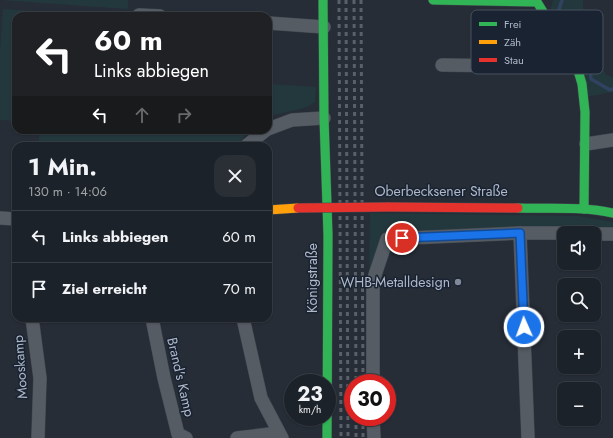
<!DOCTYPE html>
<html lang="de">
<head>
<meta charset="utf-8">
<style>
  body { margin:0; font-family:Jost,sans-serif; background:#292f35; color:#f1f3f6; height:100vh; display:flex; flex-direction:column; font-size:15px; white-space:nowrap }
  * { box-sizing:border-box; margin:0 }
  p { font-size:13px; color:#a0a4a8 }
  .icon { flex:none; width:22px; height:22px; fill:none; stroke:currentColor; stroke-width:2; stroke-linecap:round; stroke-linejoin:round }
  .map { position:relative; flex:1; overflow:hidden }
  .sheet { position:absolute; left:12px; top:142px; width:260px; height:180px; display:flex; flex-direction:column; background:#1c2229; border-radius:12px; box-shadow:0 1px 3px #0004,0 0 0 1px #3a3f46 }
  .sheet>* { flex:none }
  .top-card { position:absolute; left:12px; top:12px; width:260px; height:122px; border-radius:12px; box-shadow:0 1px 3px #0004,0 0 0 1px #3a3f46; background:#202124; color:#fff; overflow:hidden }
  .buttons { position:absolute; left:557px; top:226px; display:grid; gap:8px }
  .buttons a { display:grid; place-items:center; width:44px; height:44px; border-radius:8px; background:#1c2229; box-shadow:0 1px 3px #0004,0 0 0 1px #3a3f46; font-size:20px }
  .speed { position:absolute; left:284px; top:374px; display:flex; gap:8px; font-size:20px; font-weight:700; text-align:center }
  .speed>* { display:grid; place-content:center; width:52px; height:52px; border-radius:50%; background:#1c2229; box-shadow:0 1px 3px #0004,0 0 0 1px #3a3f46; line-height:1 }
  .speed small { font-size:10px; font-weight:400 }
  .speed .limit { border:6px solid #d22; background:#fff; color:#111 }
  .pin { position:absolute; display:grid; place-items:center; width:34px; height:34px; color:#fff; margin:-17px; border:2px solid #fff; border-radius:50%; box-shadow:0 1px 4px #0007 }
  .me { position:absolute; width:44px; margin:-22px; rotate:358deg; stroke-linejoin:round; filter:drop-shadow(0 0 3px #0008) }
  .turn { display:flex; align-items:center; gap:14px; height:84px; padding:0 16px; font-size:18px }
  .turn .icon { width:52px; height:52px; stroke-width:2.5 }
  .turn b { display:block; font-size:28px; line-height:34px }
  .lanes { display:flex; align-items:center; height:38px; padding:0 16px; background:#0003; justify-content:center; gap:20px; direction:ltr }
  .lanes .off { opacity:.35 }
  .round { display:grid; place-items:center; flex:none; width:42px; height:42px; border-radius:12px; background:#292f35 }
  .summary { display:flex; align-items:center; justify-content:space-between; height:68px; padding:0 16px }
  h1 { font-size:24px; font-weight:700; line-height:30px }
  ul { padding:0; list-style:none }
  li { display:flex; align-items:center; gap:12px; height:52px; padding:0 16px; border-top:1px solid #3a3f46 }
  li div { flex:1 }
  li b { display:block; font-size:15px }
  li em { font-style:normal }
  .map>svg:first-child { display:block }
</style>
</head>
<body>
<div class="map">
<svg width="613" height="438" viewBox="0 0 613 438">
  <rect width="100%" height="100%" fill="#262d37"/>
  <g fill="#23383d">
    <polygon points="0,0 128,0 128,9"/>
    <polygon points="553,0 583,0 584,29 606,75 613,77 613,92 586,97 550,11"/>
    <polygon points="3,9 95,16 16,16 16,121 0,120 0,52"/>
    <path d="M268,84L316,87L315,102C302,112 283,111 268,117Z"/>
    <polygon points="40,130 249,130 237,146 38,146"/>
    <polygon points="370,213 579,216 613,222 613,230 518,229 382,233 369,279"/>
  </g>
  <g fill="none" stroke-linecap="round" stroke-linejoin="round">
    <polyline stroke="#2f4360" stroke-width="3.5" points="562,0 558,13 572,33 588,47 591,79 610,90 613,89"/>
    <g stroke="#43484f" stroke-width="14">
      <g id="street">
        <polyline points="139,15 160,16"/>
        <polyline points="268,23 324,27"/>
        <polyline points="442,65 577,67"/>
        <polyline points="268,129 292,120 324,118"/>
        <polyline points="586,144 613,140"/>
        <polyline points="246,146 266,130"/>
        <polyline points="0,218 16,219"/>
        <polyline points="520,233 528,438"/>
        <polyline points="594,234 613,234"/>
        <polyline points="32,318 40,378 38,438"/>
        <polyline points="152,318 164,378 178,434 186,438"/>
        <polyline points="243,318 261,398 282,438"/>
        <polyline points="373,383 373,281 387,239 520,233 564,233"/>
        <polyline points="373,417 374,438"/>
        <polyline points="237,438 278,433"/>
      </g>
    </g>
    <g stroke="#43484f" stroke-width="10">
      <g id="fast">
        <polyline points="323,0 324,118 328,235 327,438"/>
        <polyline points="433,0 537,2 577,67 582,84 585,112 584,209"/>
        <path d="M518,208C549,209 582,206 613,213"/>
      </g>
    </g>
    <g stroke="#43484f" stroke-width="10">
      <polyline id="slow" points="268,210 298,208"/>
    </g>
    <g stroke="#43484f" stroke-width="10">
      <polyline id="jam" points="388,207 518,208"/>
    </g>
    <use href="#street" stroke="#565c64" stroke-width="13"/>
    <use href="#fast" stroke="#30b455" stroke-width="9"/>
    <use href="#slow" stroke="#ff9f0a" stroke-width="9"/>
    <use href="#jam" stroke="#e5322d" stroke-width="9"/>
    <g stroke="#5a5f68" stroke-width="3" stroke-dasharray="4 4" stroke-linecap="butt">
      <polyline points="339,0 341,438"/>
      <polyline points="346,0 348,438"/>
      <polyline points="354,0 356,383"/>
      <polyline points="361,0 363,383"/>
      <polyline points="356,417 356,438"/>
      <polyline points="363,417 363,438"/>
    </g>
    <g stroke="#43484f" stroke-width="10" stroke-linecap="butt">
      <polyline id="jam-bridge" points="298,208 388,207"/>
    </g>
    <use href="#jam-bridge" stroke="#e5322d" stroke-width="9"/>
  </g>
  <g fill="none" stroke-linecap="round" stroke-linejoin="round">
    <g stroke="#114b97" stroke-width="10">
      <polyline id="route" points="402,238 520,233 524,327"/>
    </g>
    <use href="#route" stroke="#1a73e8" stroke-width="7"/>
  </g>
  <circle fill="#7f8896" stroke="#192332" stroke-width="1.5" cx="458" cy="282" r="4"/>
  <g text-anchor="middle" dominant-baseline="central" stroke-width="3" stroke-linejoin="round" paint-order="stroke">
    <g font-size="14" fill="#afb9c9" stroke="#192332">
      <text x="441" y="191">Oberbecksener Straße</text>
      <text transform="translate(312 278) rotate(-90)">Königstraße</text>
      <text transform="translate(20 367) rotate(-94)">Mooskamp</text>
      <text transform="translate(181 377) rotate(77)">Brand's Kamp</text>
    </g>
    <g font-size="14" fill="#afb9c9" stroke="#192332" text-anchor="end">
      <text x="450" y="282">WHB-Metalldesign</text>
    </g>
  </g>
  <rect x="471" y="10" width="132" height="64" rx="6" fill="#192332" stroke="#46505f" stroke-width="1"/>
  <rect x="479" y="22" width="18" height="4" fill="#30b455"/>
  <rect x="479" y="40" width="18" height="4" fill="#ff9f0a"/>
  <rect x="479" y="58" width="18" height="4" fill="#e5322d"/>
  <g font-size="11" fill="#afb9c9">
    <text x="504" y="28">Frei</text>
    <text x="504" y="46">Zäh</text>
    <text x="504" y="64">Stau</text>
  </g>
</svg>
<div class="buttons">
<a><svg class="icon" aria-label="sound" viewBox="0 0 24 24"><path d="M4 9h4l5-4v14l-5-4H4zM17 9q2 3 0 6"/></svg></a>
<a><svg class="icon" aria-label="search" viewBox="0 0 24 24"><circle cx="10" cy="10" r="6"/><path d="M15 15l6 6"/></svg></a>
<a>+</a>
<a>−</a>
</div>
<div class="speed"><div>23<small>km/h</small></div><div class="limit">30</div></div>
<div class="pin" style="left:402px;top:238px;background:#d93025"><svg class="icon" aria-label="arrive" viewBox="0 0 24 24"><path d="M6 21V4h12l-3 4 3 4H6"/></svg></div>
<svg class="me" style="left:524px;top:327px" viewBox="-20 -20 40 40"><circle r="17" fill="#1a73e8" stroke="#fff" stroke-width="3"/><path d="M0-11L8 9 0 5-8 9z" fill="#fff"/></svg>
<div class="top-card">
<div class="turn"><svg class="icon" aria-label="left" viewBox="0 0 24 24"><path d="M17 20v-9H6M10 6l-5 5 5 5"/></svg><div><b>60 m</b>Links abbiegen</div></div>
<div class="lanes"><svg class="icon" aria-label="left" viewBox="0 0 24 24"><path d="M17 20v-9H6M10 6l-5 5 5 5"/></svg><svg class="icon off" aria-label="ahead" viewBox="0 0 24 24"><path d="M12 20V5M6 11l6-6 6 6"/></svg><svg class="icon off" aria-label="right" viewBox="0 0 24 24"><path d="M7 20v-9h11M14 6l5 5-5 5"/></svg></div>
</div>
<section class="sheet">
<div class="summary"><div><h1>1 Min.</h1><p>130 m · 14:06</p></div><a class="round"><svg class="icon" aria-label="close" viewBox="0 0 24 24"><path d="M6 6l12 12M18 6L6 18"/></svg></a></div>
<ul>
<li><svg class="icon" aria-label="left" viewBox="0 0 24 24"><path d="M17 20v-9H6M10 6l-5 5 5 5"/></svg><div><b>Links abbiegen</b></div><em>60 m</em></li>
<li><svg class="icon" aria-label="arrive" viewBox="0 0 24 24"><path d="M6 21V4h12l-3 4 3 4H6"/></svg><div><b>Ziel erreicht</b></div><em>70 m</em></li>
</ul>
</section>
</div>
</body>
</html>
